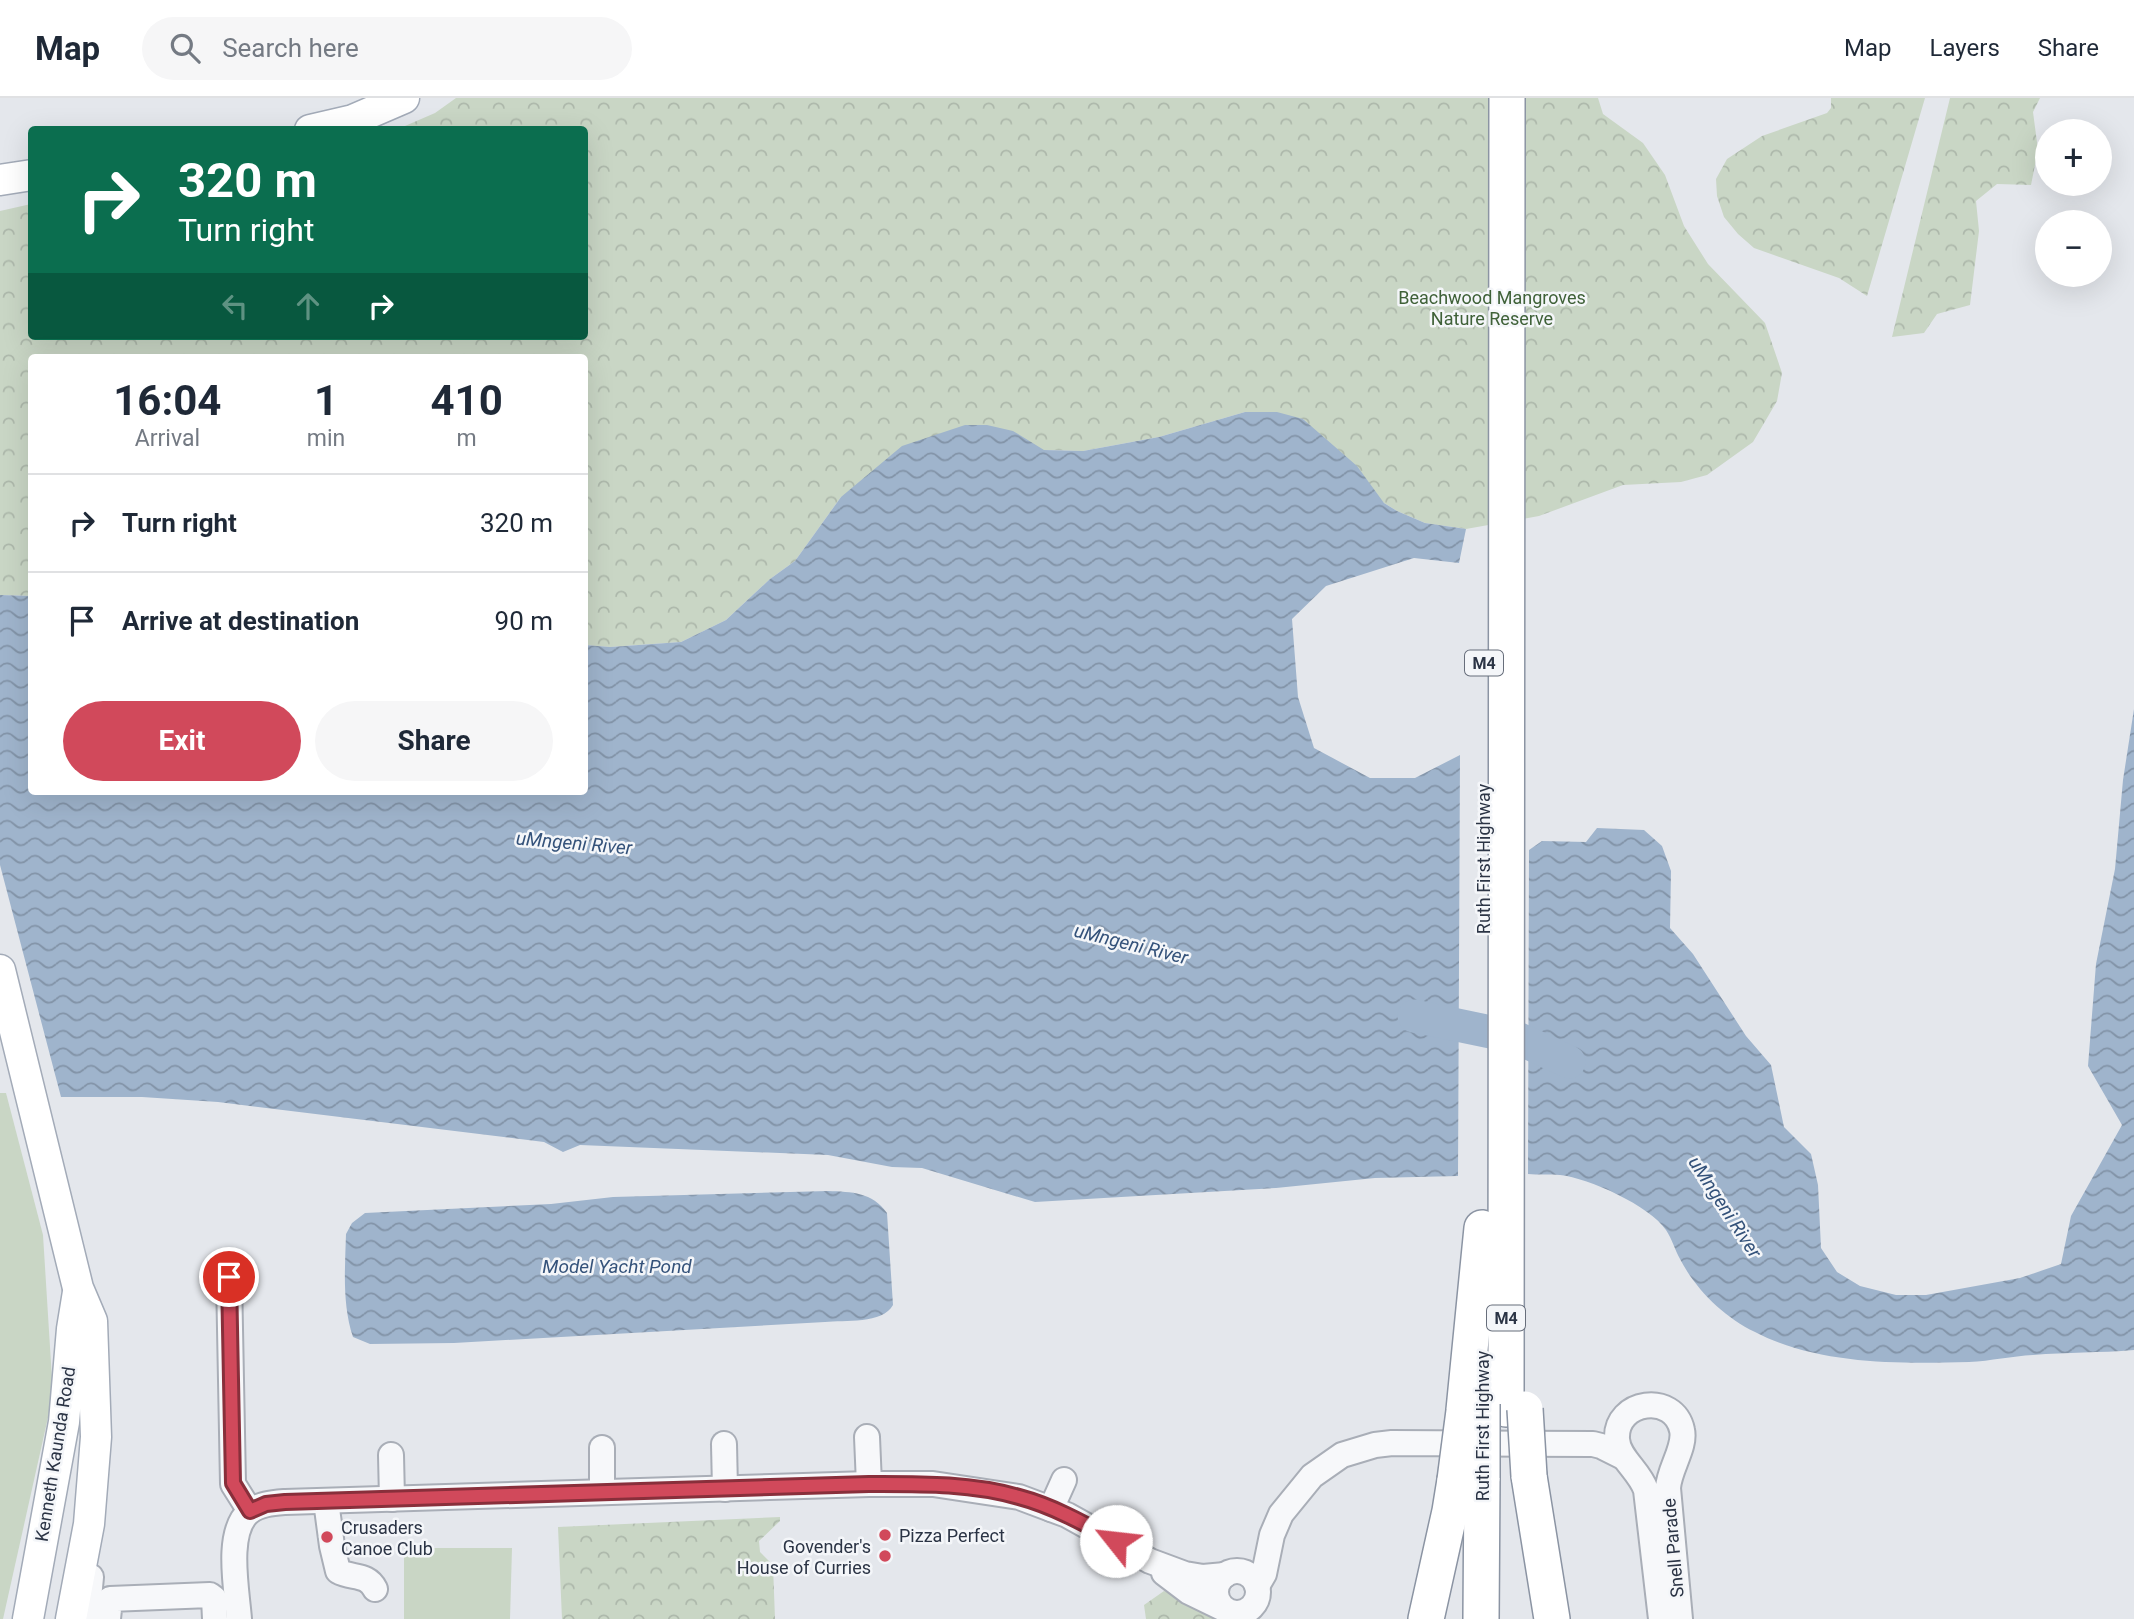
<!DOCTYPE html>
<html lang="en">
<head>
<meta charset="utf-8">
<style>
  body { margin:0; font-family:Roboto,sans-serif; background:#f6f6f7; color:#1f2937; height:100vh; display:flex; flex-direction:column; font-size:26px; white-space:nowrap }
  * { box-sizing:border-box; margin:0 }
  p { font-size:23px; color:#747a83 }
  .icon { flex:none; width:38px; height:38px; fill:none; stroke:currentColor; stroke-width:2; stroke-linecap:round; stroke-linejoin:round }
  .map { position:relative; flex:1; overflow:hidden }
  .side { position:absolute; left:28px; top:256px; width:560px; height:441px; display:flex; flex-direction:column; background:#fff; border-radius:7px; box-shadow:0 7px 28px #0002 }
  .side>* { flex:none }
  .banner { position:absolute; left:28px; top:28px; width:560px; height:214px; border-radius:7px; box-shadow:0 7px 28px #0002; background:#0b6e4f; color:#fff; overflow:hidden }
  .buttons { position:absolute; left:2035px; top:21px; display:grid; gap:14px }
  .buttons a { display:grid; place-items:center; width:77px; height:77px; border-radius:50%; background:#fff; box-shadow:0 7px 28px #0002; font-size:35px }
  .pin { position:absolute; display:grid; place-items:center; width:60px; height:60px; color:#fff; margin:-30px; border:4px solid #fff; border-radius:50%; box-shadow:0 2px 7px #0007 }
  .me { position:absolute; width:77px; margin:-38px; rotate:299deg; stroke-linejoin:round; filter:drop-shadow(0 0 5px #0008) }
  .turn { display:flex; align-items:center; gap:24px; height:147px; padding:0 35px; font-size:32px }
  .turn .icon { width:91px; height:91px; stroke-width:2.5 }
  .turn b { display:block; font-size:49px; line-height:60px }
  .lanes { display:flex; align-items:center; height:66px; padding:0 35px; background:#0003; justify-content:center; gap:35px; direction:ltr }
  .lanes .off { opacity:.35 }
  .eta { display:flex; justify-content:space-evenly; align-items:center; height:119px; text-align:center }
  .eta b { font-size:42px; font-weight:700; line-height:49px }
  .button { display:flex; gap:14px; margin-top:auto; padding:14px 35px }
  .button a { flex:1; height:80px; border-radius:42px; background:#d1495b; color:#fff; font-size:28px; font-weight:700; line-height:80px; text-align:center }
  .button a+a { background:#f6f6f7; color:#1f2937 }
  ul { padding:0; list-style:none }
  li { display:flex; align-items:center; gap:21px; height:98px; padding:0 35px; border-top:2px solid #e0e1e3 }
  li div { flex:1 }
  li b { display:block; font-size:26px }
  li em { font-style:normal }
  header { display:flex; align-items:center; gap:42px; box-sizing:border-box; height:98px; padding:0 35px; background:#fff; border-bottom:2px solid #e0e1e3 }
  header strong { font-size:33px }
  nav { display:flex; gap:38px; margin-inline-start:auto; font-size:24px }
  .search { width:490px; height:63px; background:#f6f6f7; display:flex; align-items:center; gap:18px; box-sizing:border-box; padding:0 24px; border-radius:38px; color:#747a83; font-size:26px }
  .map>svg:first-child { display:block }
</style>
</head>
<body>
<header>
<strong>Map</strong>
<div class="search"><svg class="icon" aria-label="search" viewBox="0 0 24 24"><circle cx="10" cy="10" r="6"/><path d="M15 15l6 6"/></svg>Search here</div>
<nav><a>Map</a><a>Layers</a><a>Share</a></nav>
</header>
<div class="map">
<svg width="2134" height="1521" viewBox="0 0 2134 1521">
  <defs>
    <pattern id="forest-crowns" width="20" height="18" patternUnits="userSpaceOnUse" patternTransform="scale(1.75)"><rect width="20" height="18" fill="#c9d6c5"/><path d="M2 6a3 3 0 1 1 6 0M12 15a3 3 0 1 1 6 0" fill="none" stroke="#adb8ab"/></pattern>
    <pattern id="water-waves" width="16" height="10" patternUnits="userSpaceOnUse" patternTransform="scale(1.75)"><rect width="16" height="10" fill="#9fb4cc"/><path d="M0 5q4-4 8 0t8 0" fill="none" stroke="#8293a7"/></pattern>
  </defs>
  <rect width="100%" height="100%" fill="#e4e7ec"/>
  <g fill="#c9d6c5">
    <polygon points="0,995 6,995 43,1137 53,1297 3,1521 0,1521"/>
    <polygon points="404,1450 512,1450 510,1521 404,1521"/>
  </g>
  <g fill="url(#forest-crowns)">
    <polygon points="456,0 1598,0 1603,16 1643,45 1665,77 1684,128 1708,166 1765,225 1782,275 1777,303 1753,344 1707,377 1681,384 1623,387 1539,418 1466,431 1425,425 1397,413 1384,405 1303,321 1245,314 1159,339 1083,353 1044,352 841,399 795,463 770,481 726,522 681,544 610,549 585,547 584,259 32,259 31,498 0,497 0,113 31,106 32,238 584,238 584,32 398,31 435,15"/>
    <polygon points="1831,0 1925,0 1867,198 1839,180 1754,150 1738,136 1724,119 1717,98 1716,81 1727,61 1762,38 1827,15 1831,10"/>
    <polygon points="1950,0 2040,0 2033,14 2038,52 2031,87 1997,86 1976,103 1979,133 1970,207 1937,216 1924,235 1892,239"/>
    <polygon points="780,1419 780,1423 759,1443 760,1454 773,1467 775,1521 562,1521 558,1429"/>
    <polygon points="1164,1493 1228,1519 1230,1521 1146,1521 1144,1507"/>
  </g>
  <g fill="url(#water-waves)">
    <polygon points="1245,314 1277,314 1303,321 1357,368 1384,405 1397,413 1425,425 1466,431 1459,465 1414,460 1326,488 1292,521 1298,599 1314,650 1370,680 1415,680 1460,657 1458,1078 1375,1080 1276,1090 1035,1104 922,1070 892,1069 828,1057 580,1047 563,1054 544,1044 218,1004 142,999 61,999 0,767 0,497 31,498 32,693 584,693 585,547 610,549 681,544 726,522 770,481 795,463 841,399 902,348 965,327 987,327 1013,333 1044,352 1083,353 1159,339"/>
    <path d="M2134,611V1252C2100,1255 2067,1254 2033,1257C2012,1258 1991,1263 1969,1264C1900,1266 1818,1267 1755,1234C1724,1219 1696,1192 1680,1161C1675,1152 1672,1141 1666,1132C1650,1108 1589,1080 1560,1077C1549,1076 1538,1077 1528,1076L1529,752L1542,743L1586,744L1597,730L1644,732L1662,748L1671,773L1670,830L1693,856L1746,938L1771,967L1784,1029L1811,1056L1818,1087L1821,1150L1837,1174L1860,1188L1896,1197H1926L2020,1180L2061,1166L2071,1118L2122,1027L2088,968L2096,866L2115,771L2123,682Z"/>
    <path d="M828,1093C852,1094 872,1094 887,1115L893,1207C883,1226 844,1222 825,1224L454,1245L370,1246L353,1239C342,1206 345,1170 346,1136L352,1125L365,1115L551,1106L613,1099Z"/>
  </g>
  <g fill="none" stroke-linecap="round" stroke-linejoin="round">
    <polyline stroke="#9fb4cc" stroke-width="33" points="1414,918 1515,939 1569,964"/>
    <g stroke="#a9aeb7" stroke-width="28">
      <g id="minor">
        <polyline points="229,1179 233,1386 250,1413"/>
        <polyline points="867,1339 869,1386"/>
        <polyline points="724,1346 725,1391"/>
        <polyline points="602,1350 602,1394"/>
        <polyline points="391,1357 392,1401"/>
        <path d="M326,1403L332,1448L338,1473C352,1481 367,1475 375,1491"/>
        <polyline points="1051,1411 1064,1382"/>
        <circle cx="1237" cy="1494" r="21"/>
        <polyline points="1164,1475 1189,1494 1222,1510"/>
        <polyline points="1257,1488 1264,1476 1272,1437 1281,1416 1312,1378 1342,1357 1375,1347 1392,1345 1593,1346 1601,1348 1623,1359"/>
        <polyline points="87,1521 91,1479"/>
        <polyline points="108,1521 110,1501 210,1497 214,1500 215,1521"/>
        <path d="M239,1521C237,1493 225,1434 249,1414C259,1406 273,1405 285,1404L869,1386H933L1019,1399L1067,1417L1150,1463L1185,1476L1203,1479L1225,1477"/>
        <path d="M1661,1521L1646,1392C1639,1372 1618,1360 1617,1341C1615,1302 1674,1294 1682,1332C1686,1349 1669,1371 1668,1390L1680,1521"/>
      </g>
    </g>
    <g stroke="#a3abb8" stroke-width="33">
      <g id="major">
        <polyline points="310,32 353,22 404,0"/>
        <polyline points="0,82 32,77"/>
        <polyline points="0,872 78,1190 92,1223 96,1339 89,1426 71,1521"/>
        <polyline points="28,1521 64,1324 72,1231 78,1194"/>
      </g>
    </g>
    <g stroke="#8b94a3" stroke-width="38">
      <g id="highway">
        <polyline points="1506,1311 1507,0"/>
        <polyline points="1464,1312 1482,1130"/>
        <polyline points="1529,1378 1552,1521"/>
        <polyline points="1426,1521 1450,1413 1455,1382"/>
        <polyline points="1481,1521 1482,1380"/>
      </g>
    </g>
    <use href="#minor" stroke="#f7f8fa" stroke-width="24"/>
    <use href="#major" stroke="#fff" stroke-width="30"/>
    <use href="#highway" stroke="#fff" stroke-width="35"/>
    <g stroke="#8b94a3" stroke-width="38" stroke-linecap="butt">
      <g id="highway-bridge">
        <polyline points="1482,1306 1482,1380"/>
        <polyline points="1525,1311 1529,1378"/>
        <polyline points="1455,1382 1464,1313"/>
      </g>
    </g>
    <use href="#highway-bridge" stroke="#fff" stroke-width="35"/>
  </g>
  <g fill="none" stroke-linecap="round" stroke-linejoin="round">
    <g stroke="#882f3b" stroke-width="18">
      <path id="route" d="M229,1179L233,1385L250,1413L266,1406L285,1404L869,1386C919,1386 970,1385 1019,1399C1053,1408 1085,1426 1116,1443"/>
    </g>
    <use href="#route" stroke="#d1495b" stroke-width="12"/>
  </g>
  <g fill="#d1495b" stroke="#f4f6f9" stroke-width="2.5">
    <circle cx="885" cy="1437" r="7"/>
    <circle cx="327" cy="1439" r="7"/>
    <circle cx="885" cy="1458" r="7"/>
  </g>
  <g text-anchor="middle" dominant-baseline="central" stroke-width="5" stroke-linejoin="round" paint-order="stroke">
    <g fill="#f4f6f9" stroke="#676e7b" stroke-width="2">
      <rect x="1465" y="552.5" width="38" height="25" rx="5"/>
      <rect x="1487" y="1207.5" width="38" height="25" rx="5"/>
    </g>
    <g font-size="16" font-weight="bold" fill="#2b3445">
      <text x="1484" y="565">M4</text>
      <text x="1506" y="1220">M4</text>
    </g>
    <g font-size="18" fill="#3f6138" stroke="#f4f6f9">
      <text x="1492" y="199">Beachwood Mangroves<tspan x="1492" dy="21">Nature Reserve</tspan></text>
    </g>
    <g font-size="18" fill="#2b3445" stroke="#f4f6f9">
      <text transform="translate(1483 761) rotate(-90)">Ruth First Highway</text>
      <text transform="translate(1482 1328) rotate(-90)">Ruth First Highway</text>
      <text transform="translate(55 1356) rotate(-81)">Kenneth Kaunda Road</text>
      <text transform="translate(1673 1450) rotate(-95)">Snell Parade</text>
    </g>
    <g font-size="18" fill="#2b3445" stroke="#f4f6f9" text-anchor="start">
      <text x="341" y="1429">Crusaders<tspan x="341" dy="21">Canoe Club</tspan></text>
      <text x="899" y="1437">Pizza Perfect</text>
      <text x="871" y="1448" text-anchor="end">Govender's<tspan x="871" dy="21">House of Curries</tspan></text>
    </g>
    <g font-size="19" font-style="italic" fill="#34527a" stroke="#f4f6f9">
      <text transform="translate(574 745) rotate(5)">uMngeni River</text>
      <text transform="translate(1131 846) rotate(14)">uMngeni River</text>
      <text transform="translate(1725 1109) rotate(57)">uMngeni River</text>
      <text x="617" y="1168">Model Yacht Pond</text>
    </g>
  </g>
</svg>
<div class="buttons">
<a>+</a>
<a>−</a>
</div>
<div class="pin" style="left:229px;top:1179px;background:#d93025"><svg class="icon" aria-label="arrive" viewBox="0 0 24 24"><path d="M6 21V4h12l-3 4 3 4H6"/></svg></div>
<svg class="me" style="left:1116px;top:1443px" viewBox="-20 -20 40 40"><circle r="19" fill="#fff"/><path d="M0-13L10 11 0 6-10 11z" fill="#d1495b"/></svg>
<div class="banner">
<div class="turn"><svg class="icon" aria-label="right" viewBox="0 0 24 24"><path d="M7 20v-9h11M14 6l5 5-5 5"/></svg><div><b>320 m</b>Turn right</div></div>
<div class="lanes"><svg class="icon off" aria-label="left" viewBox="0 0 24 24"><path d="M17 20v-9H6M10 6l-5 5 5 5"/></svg><svg class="icon off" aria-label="ahead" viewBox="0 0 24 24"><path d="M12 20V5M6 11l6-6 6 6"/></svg><svg class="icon" aria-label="right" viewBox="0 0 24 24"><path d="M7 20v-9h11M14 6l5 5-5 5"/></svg></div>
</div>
<section class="side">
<div class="eta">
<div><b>16:04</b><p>Arrival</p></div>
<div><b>1</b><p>min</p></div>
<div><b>410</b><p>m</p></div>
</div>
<ul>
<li><svg class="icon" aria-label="right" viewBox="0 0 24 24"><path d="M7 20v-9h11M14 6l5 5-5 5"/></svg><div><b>Turn right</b></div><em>320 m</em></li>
<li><svg class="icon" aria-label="arrive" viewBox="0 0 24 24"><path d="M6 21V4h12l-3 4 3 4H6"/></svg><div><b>Arrive at destination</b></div><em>90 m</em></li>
</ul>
<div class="button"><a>Exit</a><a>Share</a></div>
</section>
</div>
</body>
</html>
